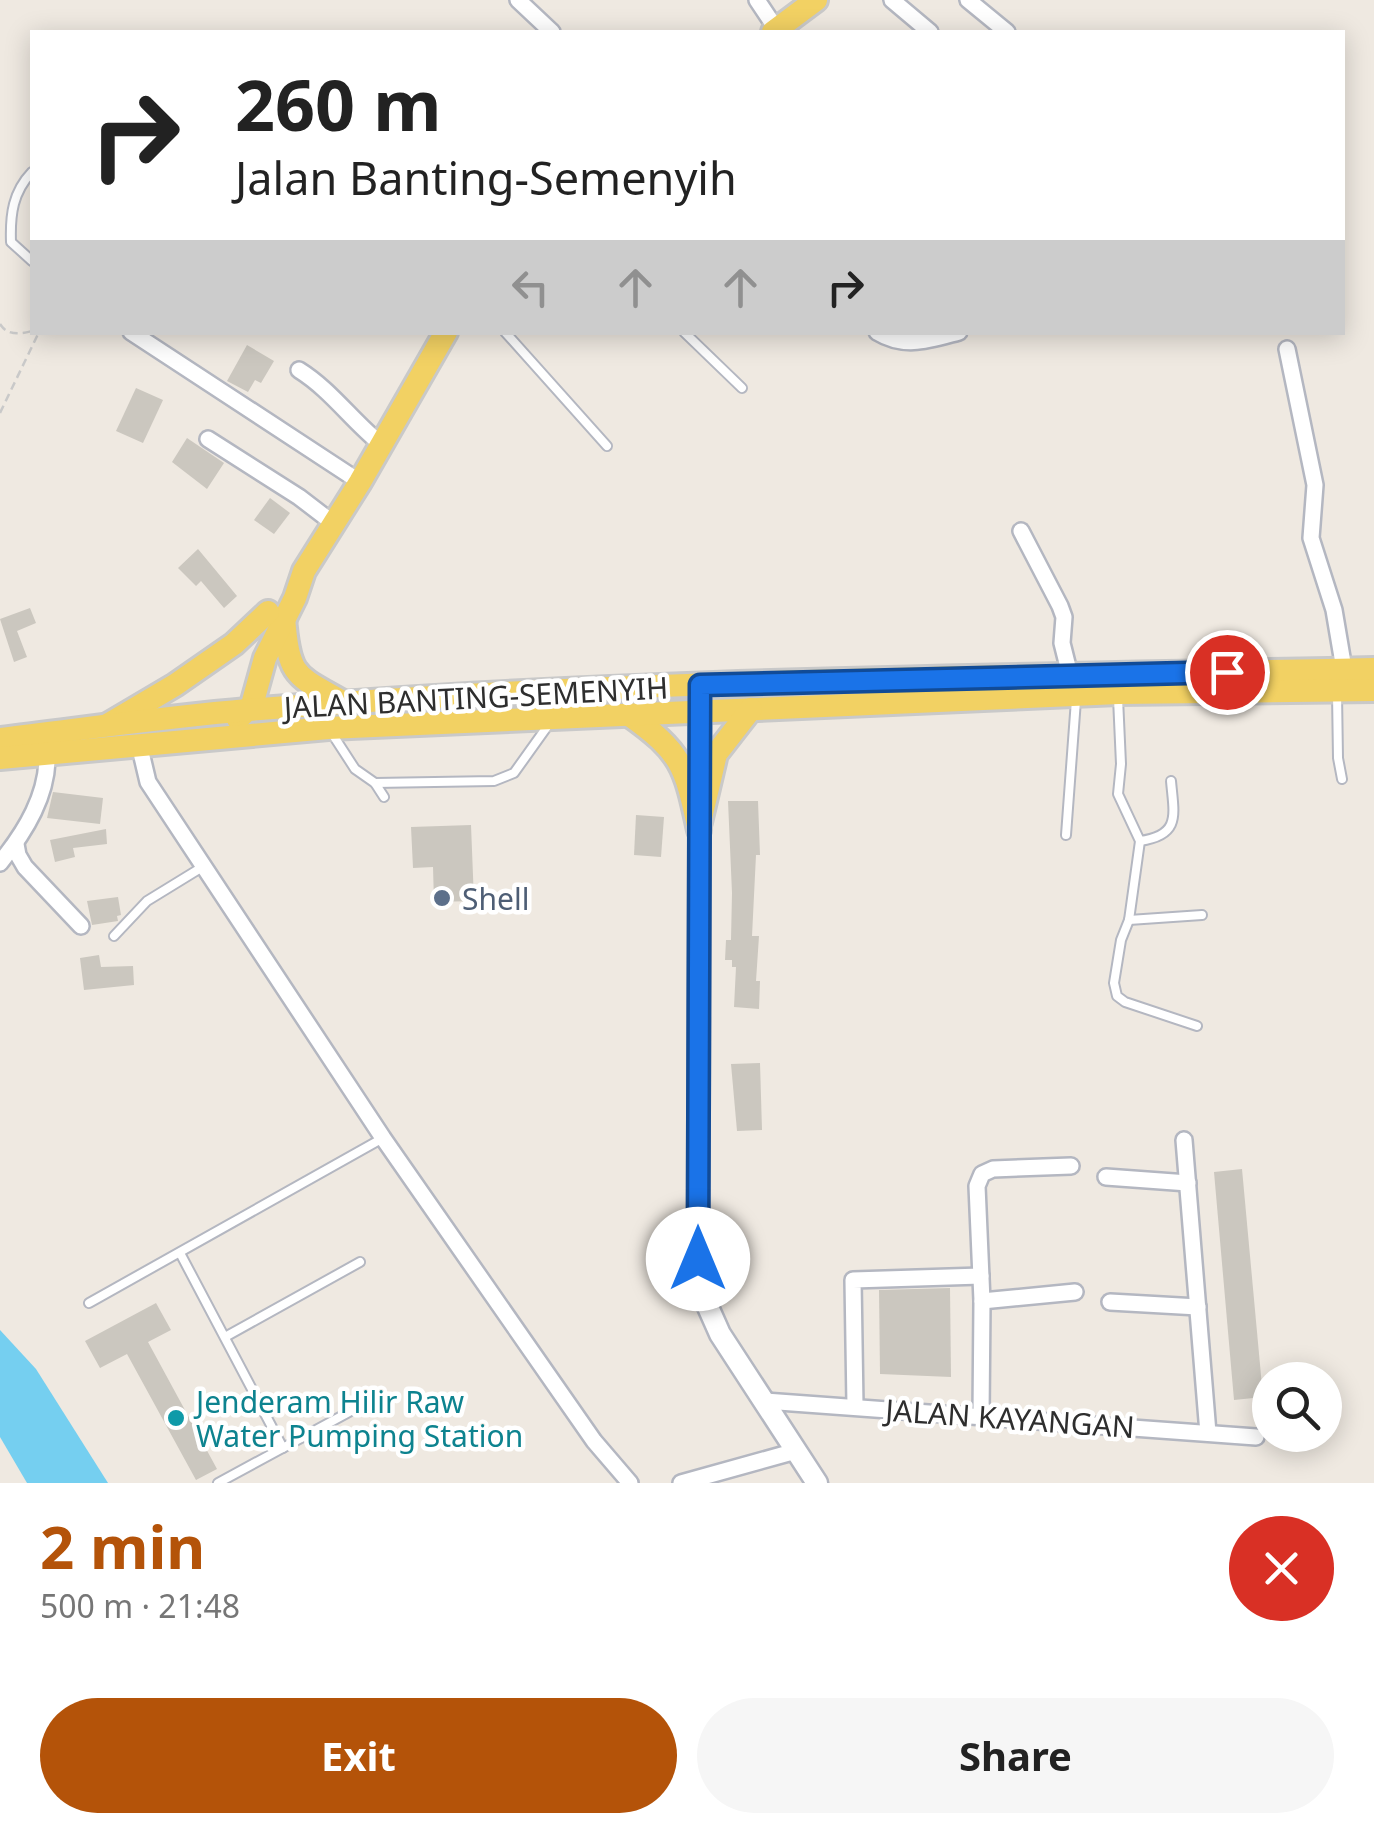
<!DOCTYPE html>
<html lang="en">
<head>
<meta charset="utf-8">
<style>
  body { margin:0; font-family:"Noto Sans",sans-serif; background:#f6f6f6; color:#222; height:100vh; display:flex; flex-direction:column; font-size:38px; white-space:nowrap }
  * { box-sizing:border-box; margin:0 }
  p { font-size:32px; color:#767676 }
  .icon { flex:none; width:55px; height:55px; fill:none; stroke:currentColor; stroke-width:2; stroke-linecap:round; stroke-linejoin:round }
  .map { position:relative; height:1483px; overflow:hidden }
  .panel { display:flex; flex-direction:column; background:#fff; flex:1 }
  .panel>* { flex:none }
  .hud { position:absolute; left:30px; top:30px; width:1315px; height:305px; border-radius:0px; box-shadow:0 5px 25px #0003; background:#fff; color:#222; overflow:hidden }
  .fabs { position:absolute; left:1252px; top:1362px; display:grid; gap:20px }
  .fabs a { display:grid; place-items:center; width:90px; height:90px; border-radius:50%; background:#fff; box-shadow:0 5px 25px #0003; font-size:50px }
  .pin { position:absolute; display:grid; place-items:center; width:85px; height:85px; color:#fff; margin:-42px; border:5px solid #fff; border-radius:50%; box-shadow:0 2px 10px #0007 }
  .me { position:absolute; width:110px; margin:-55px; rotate:0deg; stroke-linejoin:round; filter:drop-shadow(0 0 8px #0008) }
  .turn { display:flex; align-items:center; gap:35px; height:210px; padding:0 40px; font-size:45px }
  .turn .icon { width:130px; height:130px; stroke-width:2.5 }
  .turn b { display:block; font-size:70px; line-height:85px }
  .lanes { display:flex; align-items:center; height:95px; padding:0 40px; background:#0003; justify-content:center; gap:50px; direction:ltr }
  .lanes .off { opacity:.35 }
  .round { display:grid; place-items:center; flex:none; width:105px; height:105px; border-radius:52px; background:#f6f6f6 }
  .headline { display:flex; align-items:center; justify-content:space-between; height:170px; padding:0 40px }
  h1 { font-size:60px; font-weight:700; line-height:75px; color:#b45309 }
  .primary-button { display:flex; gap:20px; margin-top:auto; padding:20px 40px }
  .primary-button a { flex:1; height:115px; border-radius:60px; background:#b45309; color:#fff; font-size:40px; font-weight:700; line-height:115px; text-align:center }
  .primary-button a+a { background:#f6f6f6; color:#222 }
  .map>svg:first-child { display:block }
</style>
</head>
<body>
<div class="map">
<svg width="1374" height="1483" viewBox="0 0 1374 1483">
  <rect width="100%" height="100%" fill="#efe9e1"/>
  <polygon fill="#75cff0" points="0,1330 36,1369 108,1483 27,1483 0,1437"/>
  <g fill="#cbc7bf">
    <polygon points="247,345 274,361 261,383 255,380 248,392 227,381"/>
    <polygon points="136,388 163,400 143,443 116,431"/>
    <polygon points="187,438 224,463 207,489 172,462"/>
    <polygon points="270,498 290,513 274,534 254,520"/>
    <polygon points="198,549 237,596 224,608 201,581 196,586 178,568"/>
    <polygon points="30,608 36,623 17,631 27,657 14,662 0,619"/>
    <polygon points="53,792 103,798 100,824 47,818"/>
    <polygon points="728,801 758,801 760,855 756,855 752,936 759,936 756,981 760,981 759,1009 734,1007 736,967 732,967 732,960 725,960 726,940 731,940 732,893"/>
    <polygon points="636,815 664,817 661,857 634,855"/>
    <polygon points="471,825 474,901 434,902 433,867 413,868 411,827"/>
    <polygon points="106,829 107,844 73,848 75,857 55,862 50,840"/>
    <polygon points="118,897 121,915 117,916 118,921 92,925 87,901"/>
    <polygon points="99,955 101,967 133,966 134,985 84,990 80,958"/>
    <polygon points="760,1063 762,1130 737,1131 731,1064"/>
    <polygon points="1242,1169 1263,1397 1234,1400 1214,1172"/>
    <polygon points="950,1288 951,1377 880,1374 879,1290"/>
    <polygon points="156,1303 171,1330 148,1342 217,1469 196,1480 127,1354 100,1368 85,1341"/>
  </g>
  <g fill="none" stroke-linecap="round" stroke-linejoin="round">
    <g stroke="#b4b7c1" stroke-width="12">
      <g id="service">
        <path d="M32,172C13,192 10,214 11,242L32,261"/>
        <polyline points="505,332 607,446"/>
        <polyline points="684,332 742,388"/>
        <polyline points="1337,694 1338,758 1342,779"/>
        <polyline points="1118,698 1121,764 1118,794 1140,841 1129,920 1121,940 1114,983 1117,996 1125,1002 1197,1026"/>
        <polyline points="331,732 355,769 375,783 384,797"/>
        <polyline points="375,783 494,781 514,773 549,724"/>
        <polyline points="1066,835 1076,700"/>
        <path d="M1140,841C1181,835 1174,815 1171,781"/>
        <polyline points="1129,920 1202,915"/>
        <polyline points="114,936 147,901 204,866"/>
        <polyline points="180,1253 283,1448"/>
        <polyline points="89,1303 383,1138"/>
        <polyline points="225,1337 360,1262"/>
        <polyline points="218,1483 362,1405"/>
      </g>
    </g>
    <g stroke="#b4b7c1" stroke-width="20">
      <g id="minor">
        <polyline points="518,0 552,32"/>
        <polyline points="757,0 777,30"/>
        <polyline points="892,0 930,32"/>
        <polyline points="968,0 1007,32"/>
        <polyline points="131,332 360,482"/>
        <path d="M877,332C905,349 929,340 959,332"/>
        <polyline points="1287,349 1315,485 1311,538 1334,610 1344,669"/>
        <path d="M299,370C331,390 352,421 382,445"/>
        <polyline points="208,439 299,497 333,523"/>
        <polyline points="1021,531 1060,606 1064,617 1062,643 1070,675"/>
        <polyline points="139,744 148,782 383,1138 594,1441 630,1483"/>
        <polyline points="16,844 18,855 25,867 81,926"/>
        <path d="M0,863C25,832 49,794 47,752"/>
        <polyline points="1184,1140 1208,1433"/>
        <polyline points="1106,1177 1188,1183"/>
        <polyline points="982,1301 1075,1292"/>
        <polyline points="1110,1302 1198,1307"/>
        <polyline points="765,1401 1256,1437"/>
        <polyline points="855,1406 853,1280 981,1276"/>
        <polyline points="981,1416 982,1301 977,1186 982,1174 993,1169 1071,1166"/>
        <polyline points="681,1483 796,1451"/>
      </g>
    </g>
    <g stroke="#b4b7c1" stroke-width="25">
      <polyline id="secondary" points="700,698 698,1259 704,1298 720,1334 817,1483"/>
    </g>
    <g stroke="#c9c9c9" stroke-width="28">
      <g id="primary">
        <polyline points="773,32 816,0"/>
        <path d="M284,618C289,679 296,675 346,704"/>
        <path d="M628,714C683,753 685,766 699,830"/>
        <polyline points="238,719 252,705 265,658 295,598 304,571 360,482 446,332"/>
        <polyline points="109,724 175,685 234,644 268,612"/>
        <path d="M0,739C83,729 165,717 248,710C622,679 999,677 1374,669"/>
        <polyline points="0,758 328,728 1118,693 1374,690"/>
        <polyline points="700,822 716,754 751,709"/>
      </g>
    </g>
    <g stroke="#c9c9c9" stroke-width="2.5" stroke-dasharray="8 5" stroke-linecap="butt">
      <path d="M0,324C7,336 21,334 32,331"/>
      <polyline points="0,413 39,332"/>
    </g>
    <use href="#service" stroke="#fff" stroke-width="8"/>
    <use href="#minor" stroke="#fff" stroke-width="15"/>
    <use href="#secondary" stroke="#fff" stroke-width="20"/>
    <use href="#primary" stroke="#f2d163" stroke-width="22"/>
  </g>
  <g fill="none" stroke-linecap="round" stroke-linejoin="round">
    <g stroke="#114b97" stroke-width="25">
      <polyline id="route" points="698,1259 700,685 1227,672"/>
    </g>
    <use href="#route" stroke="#1a73e8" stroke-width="18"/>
  </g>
  <circle fill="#5c6f8a" stroke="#fff" stroke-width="4" cx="442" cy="898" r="10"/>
  <circle fill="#0f9aa8" stroke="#fff" stroke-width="4" cx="176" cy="1418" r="10"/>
  <g text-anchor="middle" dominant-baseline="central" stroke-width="9" stroke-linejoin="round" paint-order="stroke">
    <g font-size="30" fill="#2e2e2e" stroke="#fff">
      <text transform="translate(476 697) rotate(-3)">JALAN BANTING-SEMENYIH</text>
      <text transform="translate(1010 1418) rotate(4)">JALAN KAYANGAN</text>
    </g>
    <g font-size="30" fill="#4e5e75" stroke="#fff" text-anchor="start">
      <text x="462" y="898">Shell</text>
    </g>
    <g font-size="30" fill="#0d838f" stroke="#fff" text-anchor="start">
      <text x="196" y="1401">Jenderam Hilir Raw<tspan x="196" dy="34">Water Pumping Station</tspan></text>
    </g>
  </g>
</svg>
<div class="fabs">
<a><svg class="icon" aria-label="search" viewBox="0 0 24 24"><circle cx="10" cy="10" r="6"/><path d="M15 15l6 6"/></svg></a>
</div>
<div class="pin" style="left:1227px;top:672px;background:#d93025"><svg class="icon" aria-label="arrive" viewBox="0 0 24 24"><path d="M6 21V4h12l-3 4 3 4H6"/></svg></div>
<svg class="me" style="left:698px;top:1259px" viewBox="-20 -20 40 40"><circle r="19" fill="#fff"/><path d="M0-13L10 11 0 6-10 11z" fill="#1a73e8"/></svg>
<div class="hud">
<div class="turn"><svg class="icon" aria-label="right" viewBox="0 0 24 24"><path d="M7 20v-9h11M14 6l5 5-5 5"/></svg><div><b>260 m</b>Jalan Banting-Semenyih</div></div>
<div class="lanes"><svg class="icon off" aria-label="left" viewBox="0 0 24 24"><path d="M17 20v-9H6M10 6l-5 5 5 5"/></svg><svg class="icon off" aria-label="ahead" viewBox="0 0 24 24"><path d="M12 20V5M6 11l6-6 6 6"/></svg><svg class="icon off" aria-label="ahead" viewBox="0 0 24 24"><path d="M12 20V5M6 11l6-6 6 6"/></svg><svg class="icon" aria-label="right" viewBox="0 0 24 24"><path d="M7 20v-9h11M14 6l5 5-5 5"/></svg></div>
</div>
</div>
<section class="panel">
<div class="headline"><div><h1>2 min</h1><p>500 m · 21:48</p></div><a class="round" style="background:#d93025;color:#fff"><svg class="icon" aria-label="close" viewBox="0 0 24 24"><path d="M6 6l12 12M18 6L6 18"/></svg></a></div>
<div class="primary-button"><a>Exit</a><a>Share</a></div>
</section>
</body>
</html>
